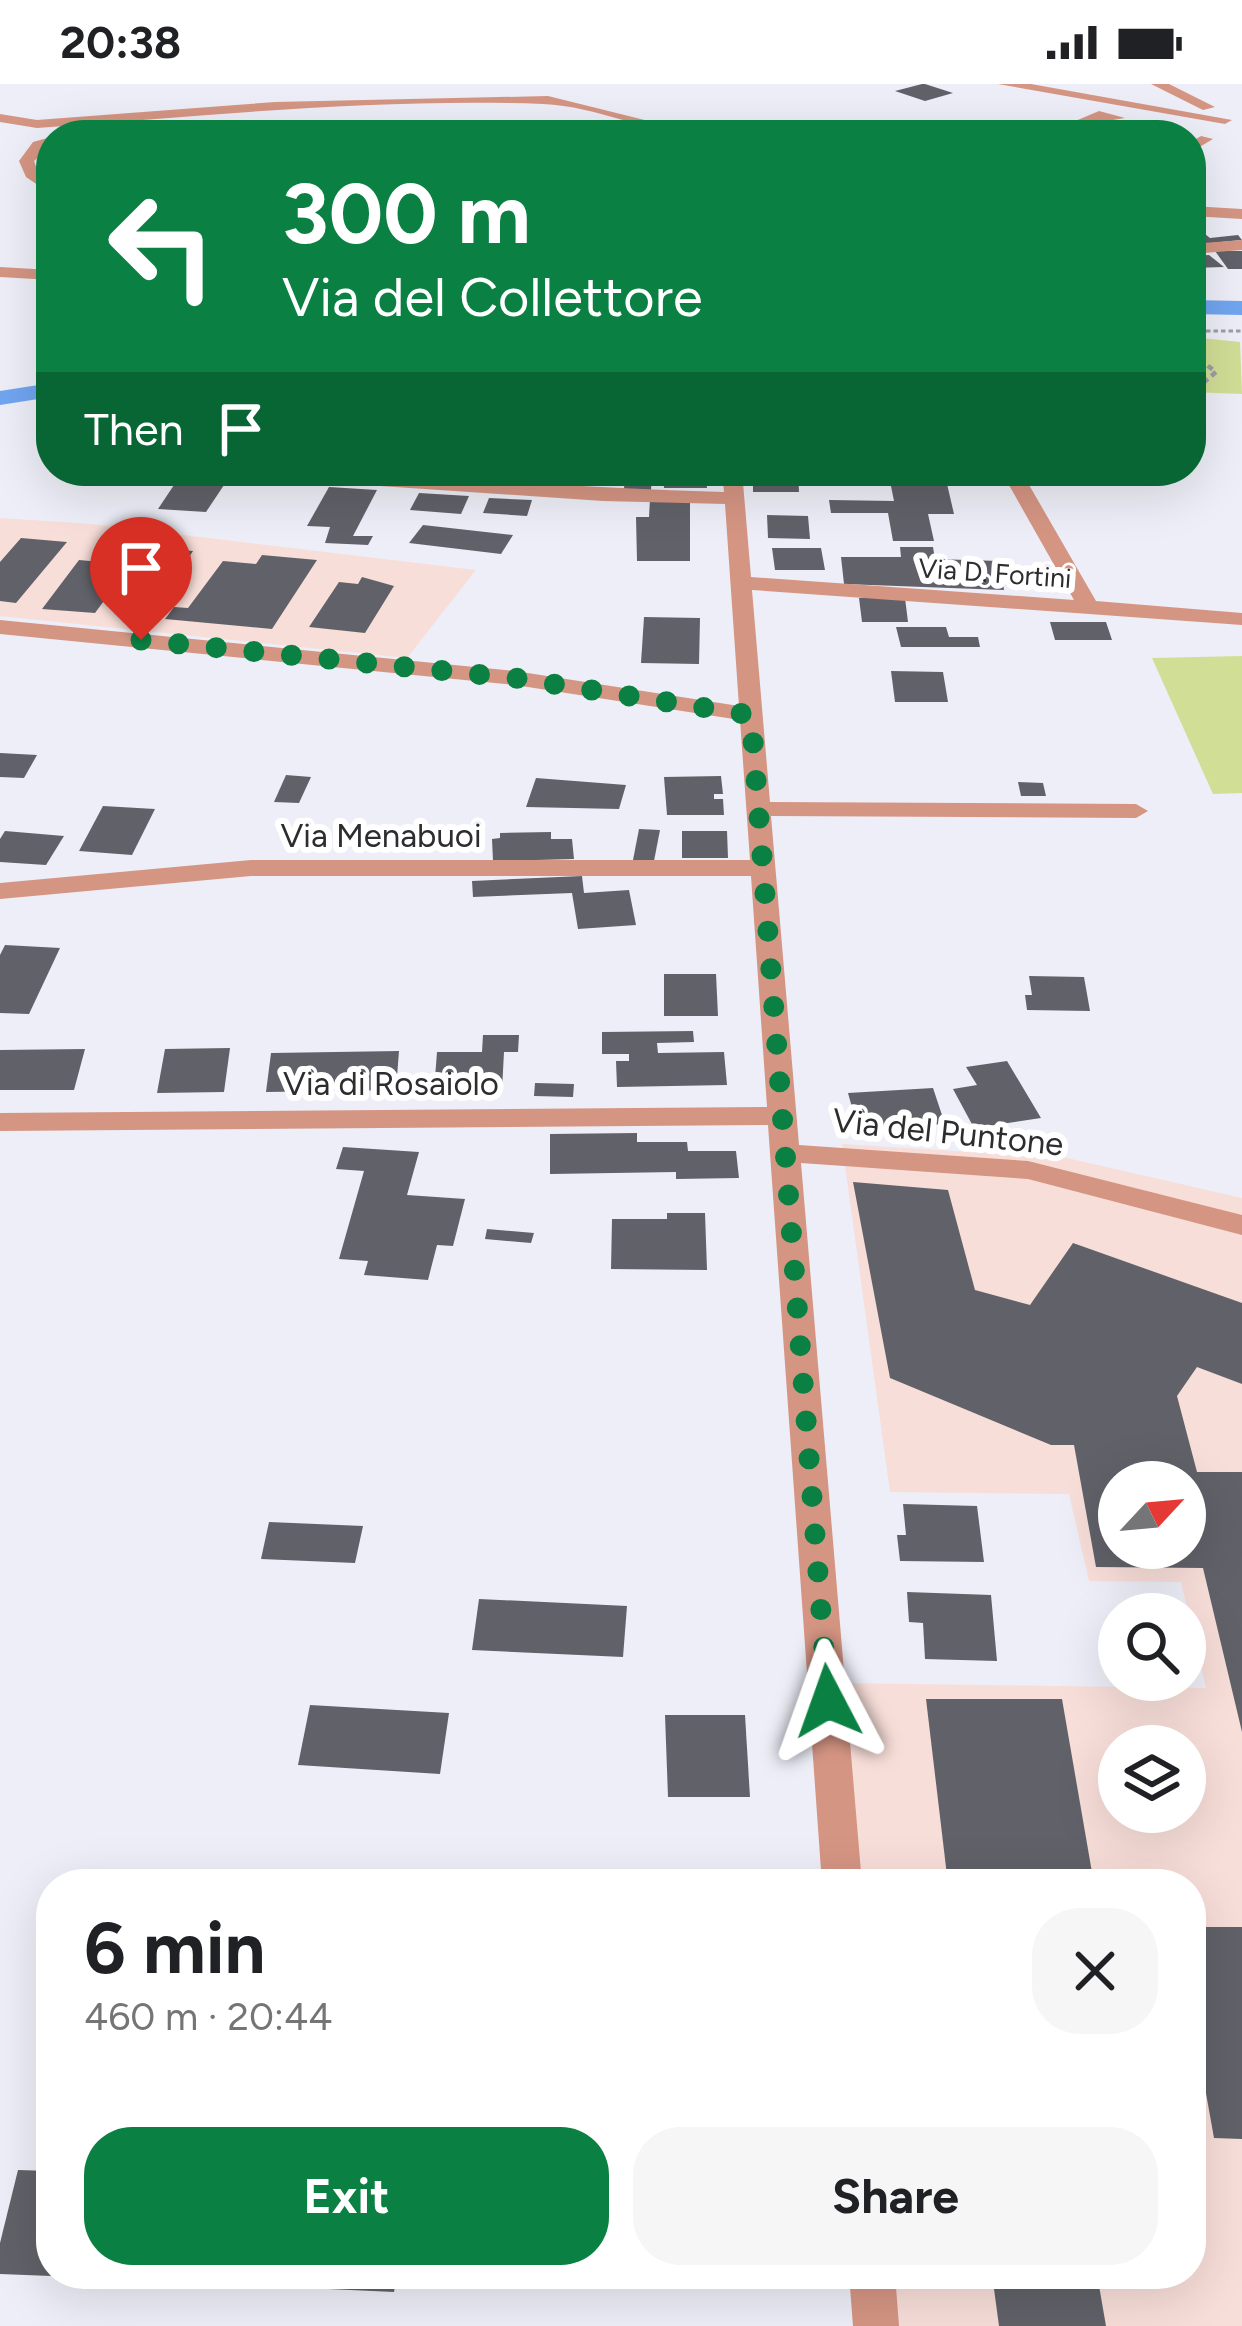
<!DOCTYPE html>
<html lang="en">
<head>
<meta charset="utf-8">
<style>
  body { margin:0; font-family:Figtree,sans-serif; background:#f6f6f6; color:#202124; height:100vh; display:flex; flex-direction:column; font-size:45px; white-space:nowrap }
  * { box-sizing:border-box; margin:0 }
  p { font-size:39px; color:#757577 }
  .icon { flex:none; width:66px; height:66px; fill:none; stroke:currentColor; stroke-width:2; stroke-linecap:round; stroke-linejoin:round }
  .map { position:relative; flex:1; overflow:hidden }
  .drawer { position:absolute; left:36px; top:1785px; width:1170px; height:420px; display:flex; flex-direction:column; background:#fff; border-radius:48px; box-shadow:0 12px 48px #0002 }
  .drawer>* { flex:none }
  .guide { position:absolute; left:36px; top:36px; width:1170px; height:366px; border-radius:48px; box-shadow:0 12px 48px #0002; background:#0b8043; color:#fff; overflow:hidden }
  .needle { width:78px; rotate:64deg }
  .fabs { position:absolute; left:1098px; top:1377px; display:grid; gap:24px }
  .fabs a { display:grid; place-items:center; width:108px; height:108px; border-radius:50%; background:#fff; box-shadow:0 12px 48px #0002; font-size:60px }
  .pin { position:absolute; display:grid; place-items:center; width:102px; height:102px; color:#fff; margin:-123px -51px; border-radius:50% 50% 50% 0; rotate:-45deg; box-shadow:0 0 12px #0007 }
  .pin .icon { rotate:45deg }
  .me { position:absolute; width:132px; margin:-66px; rotate:356deg; stroke-linejoin:round; filter:drop-shadow(0 0 9px #0008) }
  .turn { display:flex; align-items:center; gap:42px; height:252px; padding:0 48px; font-size:54px }
  .turn .icon { width:156px; height:156px; stroke-width:2.5 }
  .turn b { display:block; font-size:84px; line-height:102px }
  .then { display:flex; align-items:center; height:114px; padding:0 48px; background:#0003; gap:24px; font-size:45px }
  .round { display:grid; place-items:center; flex:none; width:126px; height:126px; border-radius:48px; background:#f6f6f6 }
  .summary { display:flex; align-items:center; justify-content:space-between; height:204px; padding:0 48px }
  h1 { font-size:72px; font-weight:700; line-height:90px }
  .primary-button { display:flex; gap:24px; margin-top:auto; padding:24px 48px }
  .primary-button a { flex:1; height:138px; border-radius:48px; background:#0b8043; color:#fff; font-size:48px; font-weight:700; line-height:138px; text-align:center }
  .primary-button a+a { background:#f6f6f6; color:#202124 }
  .status { display:flex; justify-content:space-between; align-items:center; height:84px; padding:0 60px; background:#fff; direction:ltr }
  .status svg { height:33px; fill:currentColor }
  .map>svg:first-child { display:block }
</style>
</head>
<body>
<div class="status"><b>20:38</b><svg viewBox="0 0 49 12"><path d="M0 12V9h3v3zM5 12V6h3v6zM10 12V3h3v9zM15 12V0h3v12zM26 1h20v11H26zM47 4h2v5h-2z"/></svg></div>
<div class="map">
<svg width="1242" height="2242" viewBox="0 0 1242 2242">
  <rect width="100%" height="100%" fill="#edeef7"/>
  <g fill="#f8ded9" fill-rule="evenodd">
    <polygon points="0,434 92,440 476,486 407,574 0,532"/>
    <path d="M842,1060L1067,1074L1242,1114V2242H894L889,2190H1191V1800H853L834,1599L1206,1604L1181,1498L1089,1497L1069,1410L890,1408ZM1119,1398H1185V1464H1119ZM1119,1662H1185V1728H1119Z"/>
  </g>
  <g fill="#d1de96">
    <polygon points="1191,253 1240,258 1242,310 1191,308"/>
    <polygon points="1242,572 1242,709 1213,710 1152,574"/>
  </g>
  <g fill="none" stroke-linecap="round" stroke-linejoin="round">
    <g fill="#70a5f0" fill-rule="evenodd">
      <polygon points="1191,216 1242,217 1242,231 1191,230"/>
      <polygon points="51,299 51,313 0,321 0,307"/>
    </g>
  </g>
  <g fill="#616269" fill-rule="evenodd">
    <polygon points="922,0 925,0 953,9 925,17 895,7"/>
    <polygon points="1191,139 1210,154 1238,151 1242,156 1200,160 1191,154"/>
    <polygon points="1215,167 1242,167 1242,185 1228,185"/>
    <polygon points="1209,171 1224,183 1191,184 1191,172"/>
    <polygon points="663,387 706,387 707,404 664,404"/>
    <polygon points="753,387 798,387 799,408 753,408"/>
    <polygon points="888,387 944,387 954,430 928,430 934,457 893,457 888,429 831,429 829,416 894,417"/>
    <polygon points="625,392 652,392 651,406 624,405"/>
    <polygon points="178,395 226,398 206,428 158,425"/>
    <polygon points="329,403 377,406 353,452 373,452 368,461 325,459 330,443 307,442"/>
    <polygon points="419,409 469,412 461,430 410,426"/>
    <polygon points="489,414 532,416 527,432 483,429"/>
    <polygon points="650,415 690,416 690,477 637,477 636,433 649,433"/>
    <polygon points="767,431 808,432 810,455 768,454"/>
    <polygon points="423,441 513,451 501,470 409,459"/>
    <polygon points="21,454 67,458 16,519 0,517 0,478"/>
    <polygon points="113,461 193,467 180,487 129,483 95,529 42,525 79,476 101,478"/>
    <polygon points="900,463 933,463 935,475 1000,477 1004,506 844,500 841,473 901,473"/>
    <polygon points="772,464 821,464 825,486 775,486"/>
    <polygon points="262,471 317,476 272,545 165,535 174,523 188,524 223,477 256,480"/>
    <polygon points="362,493 394,502 365,549 309,543 339,498 358,500"/>
    <polygon points="859,514 905,514 908,538 862,538"/>
    <polygon points="644,533 700,534 699,580 641,579"/>
    <polygon points="1050,538 1106,538 1112,556 1055,556"/>
    <polygon points="896,543 946,543 949,553 978,553 980,563 901,563"/>
    <polygon points="891,587 943,588 948,618 895,618"/>
    <polygon points="0,669 37,671 24,694 0,693"/>
    <polygon points="286,691 311,693 299,719 274,718"/>
    <polygon points="721,692 723,710 714,710 714,715 723,715 724,731 667,731 664,693"/>
    <polygon points="536,694 626,701 619,725 526,723"/>
    <polygon points="1018,698 1043,699 1046,712 1021,712"/>
    <polygon points="103,722 155,725 132,771 79,767"/>
    <polygon points="639,745 660,746 654,777 633,776"/>
    <polygon points="5,747 64,752 46,781 0,778 0,755"/>
    <polygon points="682,747 727,747 728,774 682,774"/>
    <polygon points="551,748 551,755 572,755 574,775 493,777 492,755 500,754 500,749"/>
    <polygon points="582,792 584,809 629,806 636,841 578,845 572,809 473,813 472,797"/>
    <polygon points="5,861 60,864 29,930 0,929 0,871"/>
    <polygon points="664,890 716,890 718,932 664,932"/>
    <polygon points="1029,892 1084,893 1090,927 1027,926 1025,911 1032,911"/>
    <polygon points="693,947 694,958 657,959 658,969 724,968 727,1001 617,1003 616,977 629,977 629,970 602,970 602,948"/>
    <polygon points="483,951 519,951 518,968 504,968 502,1006 434,1007 437,968 482,968"/>
    <polygon points="230,964 224,1008 157,1009 165,965"/>
    <polygon points="85,965 74,1006 0,1006 0,966"/>
    <polygon points="399,967 396,1006 266,1008 271,969"/>
    <polygon points="1007,977 1041,1034 974,1044 953,1005 977,1001 966,983"/>
    <polygon points="535,999 574,1000 573,1013 534,1012"/>
    <polygon points="933,1004 945,1040 858,1045 848,1009"/>
    <polygon points="637,1049 637,1058 687,1058 688,1067 736,1067 739,1094 676,1095 676,1088 550,1090 550,1050"/>
    <polygon points="343,1063 419,1068 407,1111 465,1115 453,1162 437,1161 428,1196 364,1191 368,1177 339,1175 364,1087 336,1085"/>
    <path d="M853,1098L948,1106L975,1206L1030,1221L1073,1159L1242,1219V1300L1197,1283L1177,1312L1197,1388H1242V1648L1203,1484L1096,1483L1074,1361H1051L890,1294ZM1119,1398H1185V1464H1119Z"/>
    <polygon points="667,1129 705,1129 707,1186 611,1185 612,1135 667,1135"/>
    <polygon points="487,1145 534,1149 531,1159 485,1155"/>
    <polygon points="903,1420 977,1422 984,1478 900,1477 897,1451 906,1451"/>
    <polygon points="269,1438 363,1442 355,1479 261,1475"/>
    <polygon points="907,1508 991,1511 997,1577 925,1575 923,1539 909,1538"/>
    <polygon points="479,1515 627,1522 623,1573 472,1566"/>
    <polygon points="926,1615 1062,1615 1094,1800 948,1800"/>
    <polygon points="310,1621 449,1629 440,1690 298,1681"/>
    <polygon points="665,1631 745,1631 750,1713 668,1713"/>
    <polygon points="1191,1843 1242,1843 1242,2055 1214,2054 1191,1925"/>
    <polygon points="18,2086 51,2087 51,2192 0,2190 0,2159"/>
    <polygon points="88,2190 397,2190 394,2208 88,2194"/>
    <polygon points="992,2190 1097,2190 1106,2242 999,2242"/>
  </g>
  <g fill="none" stroke-linecap="round" stroke-linejoin="round">
    <polyline stroke="#9d9da4" stroke-width="3" stroke-dasharray="4.5 3" stroke-linecap="butt" points="1191,247 1242,247"/>
    <polyline stroke="#9d9da4" stroke-width="4.5" stroke-dasharray="6 4.5" stroke-linecap="butt" points="1191,269 1216,288 1202,300 1191,302"/>
    <g fill="#d59583" fill-rule="evenodd">
      <polygon points="998,0 1031,0 1232,36 1225,40"/>
      <polygon points="1151,0 1169,0 1215,23 1203,26"/>
      <path d="M548,12L705,51C650,51 598,22 543,20C375,14 204,32 37,44L0,38V30L37,36L275,18Z"/>
      <polygon points="1099,27 1125,34 1089,40 1113,51 1081,48 1073,38"/>
      <polygon points="1201,52 1213,55 1191,68 1191,58"/>
      <polygon points="51,53 51,62 34,77 38,88 51,98 51,110 26,93 19,77 33,58"/>
      <polygon points="1191,122 1242,125 1242,135 1191,132"/>
      <polygon points="1242,156 1242,166 1191,170 1191,160"/>
      <polygon points="0,183 51,186 51,196 0,193"/>
      <path d="M236,387C399,387 561,404 724,408L722,387H742L751,493L1074,516L1001,387H1021L1096,517L1242,529V541L752,506L770,718L1136,720L1148,727L1136,734L771,732L799,1061L1028,1077L1242,1131V1151L1028,1095L801,1079L862,1800H822L768,1041L0,1047V1029L767,1023L751,792H251L0,815V799L251,776H750L740,636L515,601L0,550V536L515,587L739,622L725,420L603,417L246,393Z"/>
      <polygon points="849,2190 895,2190 899,2242 853,2242"/>
    </g>
  </g>
  <g fill="none" stroke-linecap="round" stroke-linejoin="round">
    <polyline stroke="#0b8043" stroke-width="21" stroke-dasharray="0 37.8" points="141,556 515,594 751,631 828,1617"/>
  </g>
  <g text-anchor="middle" dominant-baseline="central" stroke-width="12" stroke-linejoin="round" paint-order="stroke">
    <g font-size="27" fill="#2d2d30" stroke="#fff">
      <text transform="translate(995 489) rotate(4)">Via D. Fortini</text>
    </g>
    <g font-size="33" fill="#2d2d30" stroke="#fff">
      <text x="381" y="751">Via Menabuoi</text>
      <text x="391" y="999">Via di Rosaiolo</text>
      <text transform="translate(948 1048) rotate(6)">Via del Puntone</text>
    </g>
  </g>
</svg>
<div class="fabs">
<a><svg class="needle" viewBox="-14 -14 28 28"><path d="M0-13l5 13h-10z" fill="#e53935"/><path d="M0 13l5-13h-10z" fill="#757577"/></svg></a>
<a><svg class="icon" aria-label="search" viewBox="0 0 24 24"><circle cx="10" cy="10" r="6"/><path d="M15 15l6 6"/></svg></a>
<a><svg class="icon" aria-label="layers" viewBox="0 0 24 24"><path d="M12 4l9 5-9 5-9-5zM3 14l9 5 9-5"/></svg></a>
</div>
<div class="pin" style="left:141px;top:556px;background:#d93025"><svg class="icon" aria-label="arrive" viewBox="0 0 24 24"><path d="M6 21V4h12l-3 4 3 4H6"/></svg></div>
<svg class="me" style="left:828px;top:1617px" viewBox="-20 -20 40 40"><path d="M0-17L14 15 0 8-14 15z" fill="#0b8043" stroke="#fff" stroke-width="4"/></svg>
<div class="guide">
<div class="turn"><svg class="icon" aria-label="left" viewBox="0 0 24 24"><path d="M17 20v-9H6M10 6l-5 5 5 5"/></svg><div><b>300 m</b>Via del Collettore</div></div>
<div class="then">Then<svg class="icon" aria-label="arrive" viewBox="0 0 24 24"><path d="M6 21V4h12l-3 4 3 4H6"/></svg></div>
</div>
<section class="drawer">
<div class="summary"><div><h1>6 min</h1><p>460 m · 20:44</p></div><a class="round"><svg class="icon" aria-label="close" viewBox="0 0 24 24"><path d="M6 6l12 12M18 6L6 18"/></svg></a></div>
<div class="primary-button"><a>Exit</a><a>Share</a></div>
</section>
</div>
</body>
</html>
